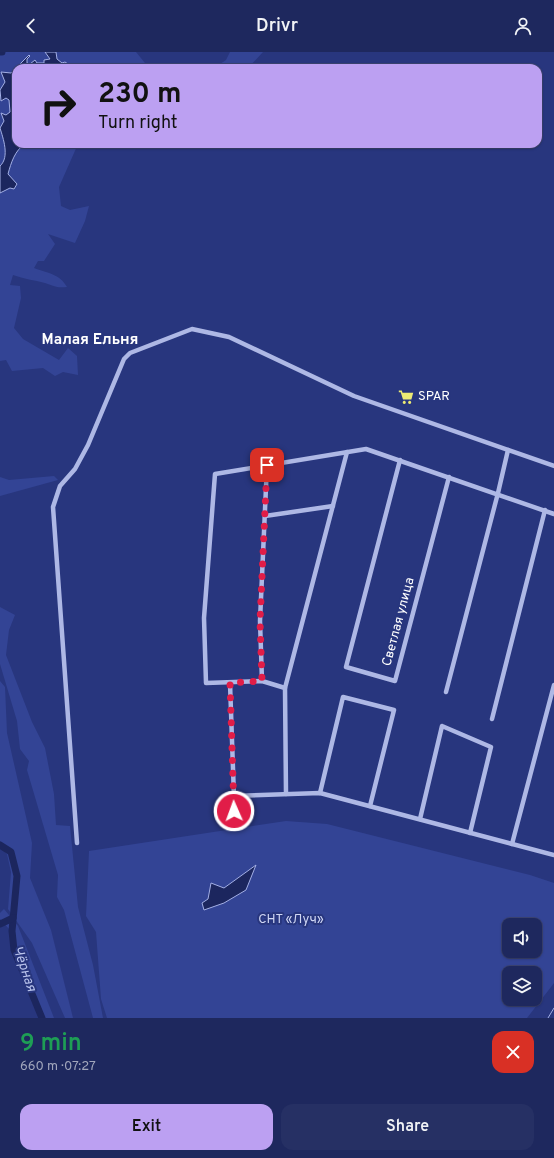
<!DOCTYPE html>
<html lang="en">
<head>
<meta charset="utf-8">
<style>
  body { margin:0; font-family:Overpass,sans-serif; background:#263064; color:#f1f3f6; height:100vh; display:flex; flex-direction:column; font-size:15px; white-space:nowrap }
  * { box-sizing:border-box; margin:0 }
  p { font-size:13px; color:#a1a6bc }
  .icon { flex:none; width:22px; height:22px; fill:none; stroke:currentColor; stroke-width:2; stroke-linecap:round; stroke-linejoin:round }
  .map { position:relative; height:966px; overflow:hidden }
  .drawer { display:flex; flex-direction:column; background:#1e285e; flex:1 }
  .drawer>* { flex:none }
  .top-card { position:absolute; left:12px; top:12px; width:530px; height:84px; border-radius:12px; box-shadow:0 1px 3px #0004,0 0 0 1px #3c4473; background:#bca0f2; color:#111; overflow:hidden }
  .controls { position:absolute; left:502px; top:866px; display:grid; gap:8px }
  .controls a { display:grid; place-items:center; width:40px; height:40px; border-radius:8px; background:#1e285e; box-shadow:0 1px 3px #0004,0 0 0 1px #3c4473; font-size:20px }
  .pin { position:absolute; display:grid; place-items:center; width:34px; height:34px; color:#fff; margin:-17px; border-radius:8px; box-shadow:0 2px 6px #0006 }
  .me { position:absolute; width:44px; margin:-22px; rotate:358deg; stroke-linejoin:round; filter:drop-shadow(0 0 3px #0008) }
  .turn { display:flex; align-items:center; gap:14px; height:84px; padding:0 20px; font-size:18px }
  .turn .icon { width:52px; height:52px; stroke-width:2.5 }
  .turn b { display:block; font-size:28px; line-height:34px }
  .round { display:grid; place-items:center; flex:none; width:42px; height:42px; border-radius:12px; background:#263064 }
  .summary { display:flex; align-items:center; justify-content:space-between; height:68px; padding:0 20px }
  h1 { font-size:24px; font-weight:600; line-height:30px; color:#1e9e55 }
  .button { display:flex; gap:8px; margin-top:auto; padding:8px 20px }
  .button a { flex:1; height:46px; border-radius:12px; background:#bca0f2; color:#111; font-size:16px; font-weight:600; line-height:46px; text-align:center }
  .button a+a { background:#263064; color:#f1f3f6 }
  header { display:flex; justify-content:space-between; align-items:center; height:52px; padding:0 20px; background:#1e285e; font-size:18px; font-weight:600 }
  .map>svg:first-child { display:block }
</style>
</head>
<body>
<header><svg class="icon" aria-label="back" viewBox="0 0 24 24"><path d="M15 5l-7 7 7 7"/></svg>Drivr<svg class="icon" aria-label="person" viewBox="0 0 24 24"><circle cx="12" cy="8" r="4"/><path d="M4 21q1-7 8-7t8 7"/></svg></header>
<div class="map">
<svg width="554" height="966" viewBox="0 0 554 966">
  <rect width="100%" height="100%" fill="#28367e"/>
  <g fill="#334495" fill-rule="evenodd">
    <path d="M0,0H136L149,16H16V92H78L59,135L61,154L70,158L89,154L85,169L75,191L48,182L55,192L44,209H38L34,216C47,221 60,222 67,235C55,236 55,234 45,231C34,228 24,227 13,223L10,233L20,234L21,246L14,276L23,287L59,308L68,296L77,304L78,323L63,320L55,324L43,316L12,319L6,308L0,309Z"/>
    <polygon points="230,0 263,0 249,15 245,12 240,16 219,16 217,14 226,8"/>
    <polygon points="54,424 58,428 0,444 0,425 9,428"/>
    <polygon points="0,555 15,563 9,578 6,603 32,670 45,696 54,742 56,773 70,774 78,855 93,913 103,966 93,966 64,858 57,845 58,823 27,718 29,709 20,697 17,669 0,612"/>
    <polygon points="0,629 5,635 7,681 32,791 30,826 51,878 73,966 65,966 32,891 8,857 11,820 7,802 0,795"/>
    <path d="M286,769L327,772L530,823L554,831V931L551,935L527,966H107L101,947L96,880L86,864L89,799ZM509,873H535V899H509ZM509,921H535V947H509Z"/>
    <polygon points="4,857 18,874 54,966 42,966 10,878 0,867 0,861"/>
  </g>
  <g fill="#1c265e" stroke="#a3afe5">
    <path d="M45,0H56L57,7L62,11L65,10L68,12L65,16H16V92H25C15,98 11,111 8,122L17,132L14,137L10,136L0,141V114C10,105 3,86 0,76L4,69L1,61L6,63L10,60L9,48L6,46L1,49L0,38L5,30L1,20L11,21L29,3L30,4L27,7V11L30,12L35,8L37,11H44V8L50,7Z"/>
    <polygon points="256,813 246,838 224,851 204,858 202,851 208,847 211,831 224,836"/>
  </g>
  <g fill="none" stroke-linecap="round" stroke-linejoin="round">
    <polyline stroke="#a3afe5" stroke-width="1" points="548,966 554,956"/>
    <g stroke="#1c265e" stroke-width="7">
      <polyline points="1,0 2,0"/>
      <polyline points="0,793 11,800 17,824 12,879 14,898 42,966"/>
      <polyline points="0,872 13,866"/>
    </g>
    <g stroke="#aeb8e5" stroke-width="4.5">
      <polyline points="400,408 346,615 395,629 449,425"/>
      <polyline points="265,464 333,454"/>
      <polyline points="262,629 260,569 267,413"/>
      <polyline points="230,631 235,774"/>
      <polyline points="285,636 262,629 206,631 204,566 215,422 366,397 554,462"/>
      <polyline points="446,640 498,441 508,398"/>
      <polyline points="492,667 545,458"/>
      <polyline points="320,741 343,645 394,658 370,754"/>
      <polyline points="286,742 285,636 347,400"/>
      <polyline points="233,744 320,741 554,803"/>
      <polyline points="420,767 442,674 491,695 470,781"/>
      <polyline points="77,791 53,455 60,434 75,417 88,393 124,307 130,301 192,277 229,285 354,344 554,414"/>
      <polyline points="512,792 554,633"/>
    </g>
  </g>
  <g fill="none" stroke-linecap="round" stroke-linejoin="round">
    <polyline stroke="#e11d48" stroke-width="7" stroke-dasharray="0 12.6" points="234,759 230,631 262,629 260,569 267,413"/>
  </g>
  <defs>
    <g id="supermarket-bare" transform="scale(1.2)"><path d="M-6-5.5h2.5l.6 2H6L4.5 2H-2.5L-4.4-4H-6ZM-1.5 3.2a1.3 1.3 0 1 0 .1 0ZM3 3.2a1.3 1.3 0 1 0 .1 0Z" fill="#ecea74" stroke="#28367e" stroke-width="2.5" paint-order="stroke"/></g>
  </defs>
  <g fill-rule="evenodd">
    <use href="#supermarket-bare" x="406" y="345"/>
  </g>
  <g text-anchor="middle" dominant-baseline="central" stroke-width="4" stroke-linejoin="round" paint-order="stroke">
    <g font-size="13" fill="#fff" stroke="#28367e" text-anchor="start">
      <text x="418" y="345">SPAR</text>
    </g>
    <g font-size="13" fill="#fff" stroke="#28367e">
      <text transform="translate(399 570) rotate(-75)">Светлая улица</text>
    </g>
    <g font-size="13" fill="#d0d7f4" stroke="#28367e">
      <text x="291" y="868">СНТ «Луч»</text>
    </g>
    <g font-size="14" font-style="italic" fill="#b9c3ec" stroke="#28367e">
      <text transform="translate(24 917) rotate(71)">Чёрная</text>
    </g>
    <g font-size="15" font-weight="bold" fill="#fff" stroke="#28367e">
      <text x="90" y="288">Малая Ельня</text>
    </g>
  </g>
</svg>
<div class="controls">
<a><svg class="icon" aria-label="sound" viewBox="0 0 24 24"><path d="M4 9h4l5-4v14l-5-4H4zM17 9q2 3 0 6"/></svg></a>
<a><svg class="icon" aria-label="layers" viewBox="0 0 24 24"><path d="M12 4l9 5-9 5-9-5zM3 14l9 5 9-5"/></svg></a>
</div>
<div class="pin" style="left:267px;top:413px;background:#d93025"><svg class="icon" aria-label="arrive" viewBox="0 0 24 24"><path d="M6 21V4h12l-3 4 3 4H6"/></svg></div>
<svg class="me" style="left:234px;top:759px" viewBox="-20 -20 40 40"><circle r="17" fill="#e11d48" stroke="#fff" stroke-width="3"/><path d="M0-11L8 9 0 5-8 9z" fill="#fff"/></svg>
<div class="top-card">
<div class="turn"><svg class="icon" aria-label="right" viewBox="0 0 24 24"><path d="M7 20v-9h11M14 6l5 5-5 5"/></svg><div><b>230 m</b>Turn right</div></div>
</div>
</div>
<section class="drawer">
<div class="summary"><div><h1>9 min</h1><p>660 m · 07:27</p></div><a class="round" style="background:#d93025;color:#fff"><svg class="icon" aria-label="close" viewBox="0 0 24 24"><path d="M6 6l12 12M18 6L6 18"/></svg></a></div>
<div class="button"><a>Exit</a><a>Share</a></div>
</section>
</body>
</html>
